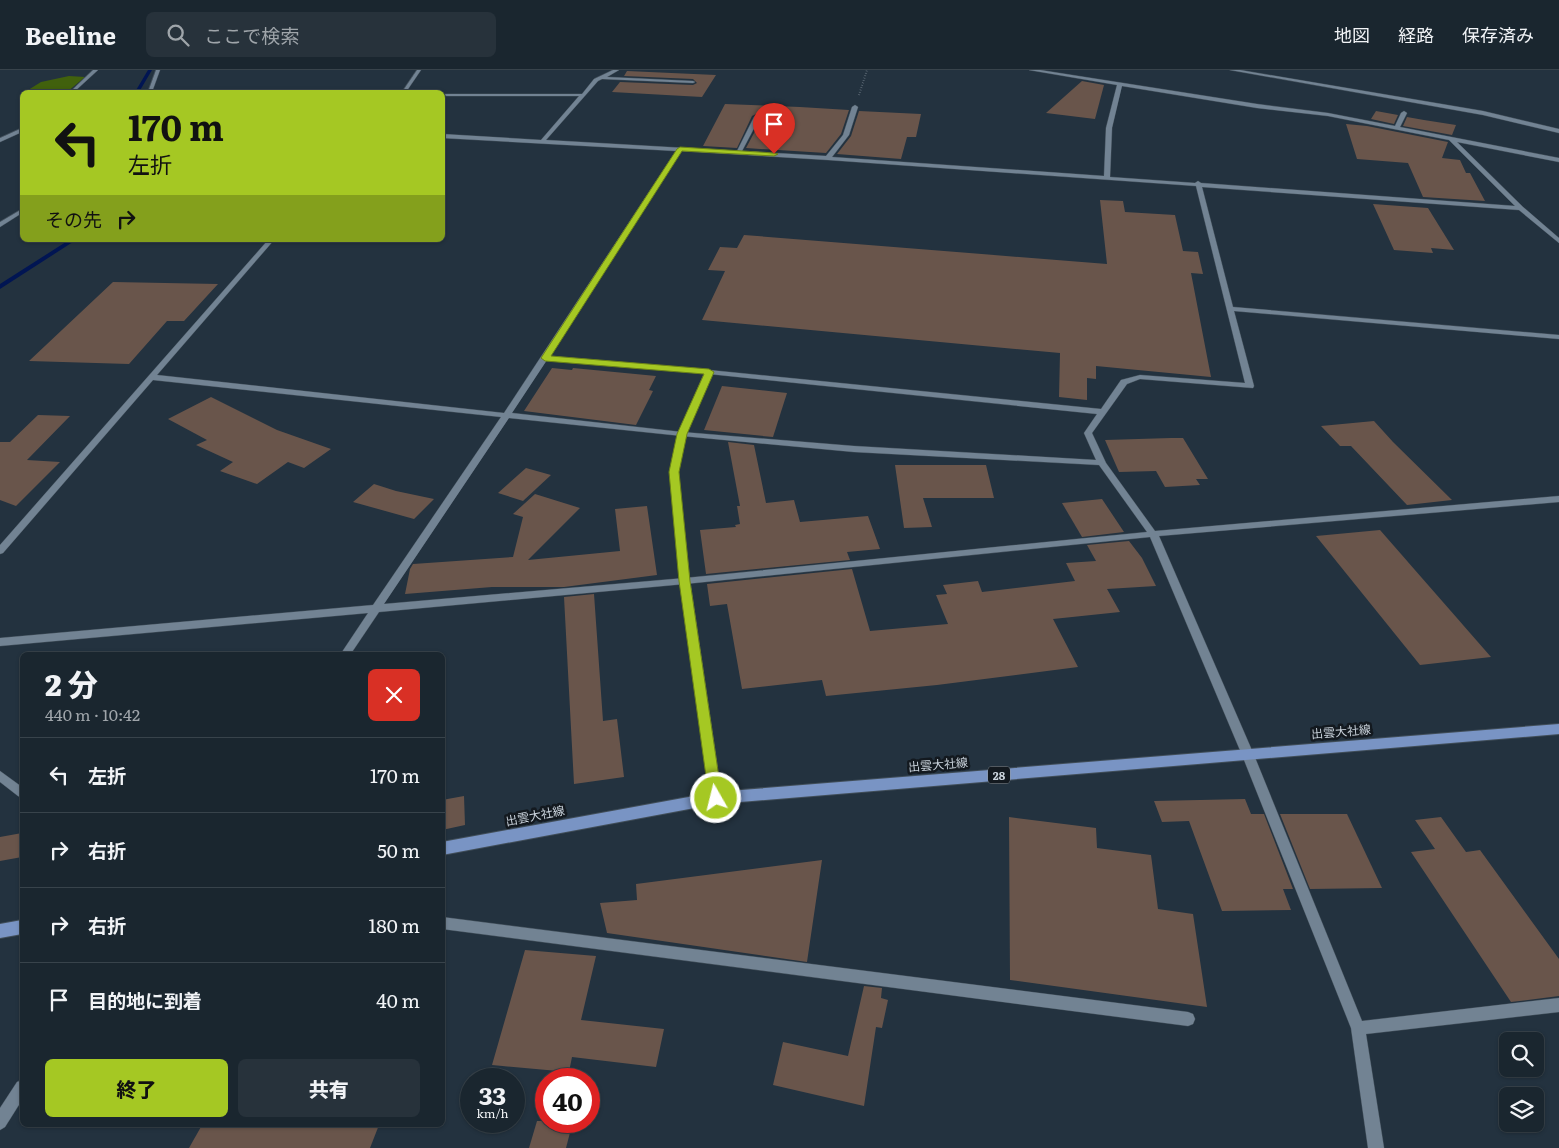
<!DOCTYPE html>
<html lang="ja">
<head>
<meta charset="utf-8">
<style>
  body { margin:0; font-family:Literata,"Noto Sans JP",serif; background:#27323b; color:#f1f3f6; height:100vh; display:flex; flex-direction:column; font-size:19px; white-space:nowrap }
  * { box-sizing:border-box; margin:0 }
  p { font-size:16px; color:#9fa5aa }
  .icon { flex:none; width:28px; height:28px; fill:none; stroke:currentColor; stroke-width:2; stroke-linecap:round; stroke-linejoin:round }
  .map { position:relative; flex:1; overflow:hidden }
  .side { position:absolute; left:20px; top:582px; width:425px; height:475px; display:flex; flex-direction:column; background:#1a262f; border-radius:8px; box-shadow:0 1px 4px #0004,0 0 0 1px #38434b }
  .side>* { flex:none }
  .top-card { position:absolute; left:20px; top:20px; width:425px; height:152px; border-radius:8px; box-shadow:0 1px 4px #0004,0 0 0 1px #38434b; background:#a5c823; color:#111; overflow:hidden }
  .tools { position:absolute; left:1499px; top:962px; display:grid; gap:10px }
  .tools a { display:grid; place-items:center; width:45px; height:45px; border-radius:8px; background:#1a262f; box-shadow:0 1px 4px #0004,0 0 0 1px #38434b; font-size:25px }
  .speed { position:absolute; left:460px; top:998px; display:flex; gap:10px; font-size:25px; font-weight:700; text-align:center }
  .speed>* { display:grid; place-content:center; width:65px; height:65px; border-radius:50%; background:#1a262f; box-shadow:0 1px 4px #0004,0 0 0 1px #38434b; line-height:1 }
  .speed small { font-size:12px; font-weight:400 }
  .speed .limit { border:8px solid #d22; background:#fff; color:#111 }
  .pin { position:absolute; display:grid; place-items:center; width:42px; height:42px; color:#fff; margin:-51px -21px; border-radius:50% 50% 50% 0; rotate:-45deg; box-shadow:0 0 5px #0007 }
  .pin .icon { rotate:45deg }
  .me { position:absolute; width:55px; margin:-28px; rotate:352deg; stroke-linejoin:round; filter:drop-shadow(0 0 4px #0008) }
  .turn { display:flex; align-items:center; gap:18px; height:105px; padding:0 25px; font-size:22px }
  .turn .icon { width:65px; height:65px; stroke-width:2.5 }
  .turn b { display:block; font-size:35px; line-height:42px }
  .then { display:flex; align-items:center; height:48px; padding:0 25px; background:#0003; gap:10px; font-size:19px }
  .round { display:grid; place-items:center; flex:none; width:52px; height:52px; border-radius:8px; background:#27323b }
  .summary { display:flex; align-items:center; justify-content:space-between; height:85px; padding:0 25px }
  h1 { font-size:30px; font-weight:800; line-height:38px }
  .primary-button { display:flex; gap:10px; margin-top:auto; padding:10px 25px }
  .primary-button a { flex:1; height:58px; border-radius:8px; background:#a5c823; color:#111; font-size:20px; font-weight:800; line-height:58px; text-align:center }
  .primary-button a+a { background:#27323b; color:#f1f3f6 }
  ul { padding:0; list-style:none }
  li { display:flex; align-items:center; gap:15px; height:75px; padding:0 25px; border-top:1px solid #38434b }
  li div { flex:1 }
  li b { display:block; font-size:19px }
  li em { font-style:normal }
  header { display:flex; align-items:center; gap:30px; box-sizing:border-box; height:70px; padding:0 25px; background:#1a262f; border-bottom:1px solid #38434b }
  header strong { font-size:24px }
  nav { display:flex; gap:28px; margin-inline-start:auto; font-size:18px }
  .search { width:350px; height:45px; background:#27323b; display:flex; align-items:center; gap:12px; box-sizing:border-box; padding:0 18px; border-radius:8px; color:#9fa5aa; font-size:19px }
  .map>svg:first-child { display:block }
</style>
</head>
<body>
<header>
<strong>Beeline</strong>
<div class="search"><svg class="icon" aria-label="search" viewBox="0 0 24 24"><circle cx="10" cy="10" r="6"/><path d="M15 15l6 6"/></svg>ここで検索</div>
<nav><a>地図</a><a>経路</a><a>保存済み</a></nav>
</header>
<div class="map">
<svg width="1559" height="1078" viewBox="0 0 1559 1078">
  <rect width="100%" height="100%" fill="#23323f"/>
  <polygon fill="#41610d" points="69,6 85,7 67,22 25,22 41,12"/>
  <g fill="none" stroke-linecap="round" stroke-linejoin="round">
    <g fill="#011553" fill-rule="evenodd">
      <polygon points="148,0 152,0 139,22 135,22"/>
      <polygon points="69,170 76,170 0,219 0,214"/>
    </g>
  </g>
  <g fill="#69554b">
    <polygon points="627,1 716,5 702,27 612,22 620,12 693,15 697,13 693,9 624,6"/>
    <polygon points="1082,11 1104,15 1095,49 1046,43"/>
    <polygon points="725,34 800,37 849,40 841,64 826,83 746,78 762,48 758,43 752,46 737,78 703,76"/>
    <polygon points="859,41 921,44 916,67 907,67 901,89 837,84 851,66"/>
    <polygon points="1376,41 1398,45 1394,54 1371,49"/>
    <polygon points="1407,47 1424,50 1456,55 1452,65 1403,56"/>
    <polygon points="1346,54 1367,56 1448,72 1442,88 1460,90 1466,103 1470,103 1485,131 1423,127 1408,93 1357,89"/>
    <polygon points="1100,130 1123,131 1125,142 1175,145 1183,181 1198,182 1203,204 1191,203 1211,307 1096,296 1096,309 1087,308 1087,330 1059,327 1060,283 702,250 725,201 708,200 720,177 737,178 744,165 1107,194"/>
    <polygon points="1373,134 1428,138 1454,180 1431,178 1433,183 1394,180"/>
    <polygon points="113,212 218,214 184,251 167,251 129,294 29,291"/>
    <polygon points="552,298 572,300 573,298 656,306 649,320 653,321 636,355 524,341"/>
    <polygon points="722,316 787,323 773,367 704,360"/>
    <polygon points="211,327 277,360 331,379 304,398 288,392 257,414 220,401 233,392 196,375 207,370 168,349"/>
    <polygon points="38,345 70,346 27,390 60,392 16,436 0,430 0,372 10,372"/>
    <polygon points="1374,351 1393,372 1452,430 1407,435 1351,376 1340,376 1321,356"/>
    <polygon points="1171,368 1183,368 1208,409 1196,409 1200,415 1165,417 1156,401 1119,402 1105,370"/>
    <polygon points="728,372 754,375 766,433 794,430 800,452 868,446 880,479 847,482 850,490 706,504 700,460 736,457 735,455 740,454 737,436 740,436"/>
    <polygon points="895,395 986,395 994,428 923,428 932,457 904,458"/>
    <polygon points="526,398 551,405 523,431 498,423"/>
    <polygon points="374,414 396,421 434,429 414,449 353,432"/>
    <polygon points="535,424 580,438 528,490 620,481 615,439 647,436 657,505 564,517 492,517 405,524 410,499 413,494 513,487 523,447 513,444"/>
    <polygon points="1102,429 1124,462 1082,467 1062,433"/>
    <polygon points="1380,460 1491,587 1420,595 1316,466"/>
    <polygon points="1129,471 1142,488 1156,516 1107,519 1120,542 1053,549 1078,597 937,615 826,626 822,610 742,619 727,534 710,536 707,514 852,499 870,561 948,554 936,525 947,524 943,515 978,511 982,522 1075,511 1066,493 1096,491 1087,475"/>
    <polygon points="594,524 603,651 617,649 624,707 574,714 564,527"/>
    <polygon points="464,726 465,755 442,760 442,730"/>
    <polygon points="1245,729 1251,744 1264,744 1293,819 1283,819 1291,840 1222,841 1189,751 1162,752 1154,731"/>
    <polygon points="1280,744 1347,744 1382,818 1310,819"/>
    <polygon points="1009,747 1096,758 1097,778 1151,785 1158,839 1193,844 1207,937 1010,910"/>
    <polygon points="1441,747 1466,782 1480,780 1559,889 1559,926 1511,932 1411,782 1435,779 1415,750"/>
    <polygon points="22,763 22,787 0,791 0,767"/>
    <polygon points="822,790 807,892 607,863 600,833 637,830 636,814"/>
    <polygon points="525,880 596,886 581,950 664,959 656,997 572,987 569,1002 492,995"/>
    <polygon points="864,916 882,918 881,928 888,930 882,958 876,957 864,1036 773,1015 783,972 848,986"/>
    <polygon points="537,1051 573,1051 566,1078 529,1078"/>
    <polygon points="202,1055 379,1055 370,1078 189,1078"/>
  </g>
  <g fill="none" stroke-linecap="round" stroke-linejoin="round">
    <g stroke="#414e59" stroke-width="1">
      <g id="minor">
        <polygon points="93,0 98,0 74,22 70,22"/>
        <polygon points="156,0 160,0 152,22 148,22"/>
        <polygon points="417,0 421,0 406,22 402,22"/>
        <path d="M613,0H619L607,7L693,11L695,12L693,13L602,9L598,11L546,70L737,81L754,47L757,45L760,47L742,81L826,86L843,65L852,37L855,35L858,37L849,65L832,87L1104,106L1106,58L1117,15L1029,0H1040L1257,34L1328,43L1395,56L1401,43L1404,41L1407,43L1400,57L1559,88V92L1457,72L1523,137L1559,168V173L1519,140L1202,117L1233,237L1559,265V269L1234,241L1254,316L1253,318L1140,309L1127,314L1092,363L1106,393L1155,461L1559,426V432L1159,466L1254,685L1362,951L1559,928V942L1366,964L1384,1078H1368L1351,958L1242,685L1150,467L685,514L379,542L350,585H340L368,543L0,576V568L373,535L501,347L153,310L3,483L0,484V475L268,170H274L157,305L504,343L676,81L442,68V64L541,70L579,26H442V24H582L594,9ZM1122,16L1257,38L1328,46L1449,70L1515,136L1201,113L1198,111L1195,113L1110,107L1112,58ZM681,81L828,90L1196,116L1245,313L1140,305L1121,310L1101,339L709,300L550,286ZM547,290L709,304L1097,344L1084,363L1096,390L854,376L682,362L512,343ZM509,348L682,366L854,382L1099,395L1147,462L685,508L384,534Z"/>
        <polygon points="1230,0 1240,0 1483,41 1559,59 1559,63 1483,45"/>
        <polygon points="22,58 22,62 0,72 0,68"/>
        <polygon points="22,139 22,143 0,157 0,152"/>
        <polygon points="0,701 22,717 22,728 18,726 0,712"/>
        <polygon points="442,847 1188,942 1193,944 1195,949 1193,954 1188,956 442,859"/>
        <polygon points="22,1010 22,1030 5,1057 0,1060 0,1038 17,1012"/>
      </g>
    </g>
    <g stroke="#414e59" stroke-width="1">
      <polygon id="tertiary" points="706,300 709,300 713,302 686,364 678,402 690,511 722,728 720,731 716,733 712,731 710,728 680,511 670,402 678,364"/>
    </g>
    <g stroke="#414e59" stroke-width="2">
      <g id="primary">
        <polygon points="1559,654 1559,664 716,734 442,785 442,772 716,722"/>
        <polygon points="22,850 22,864 0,868 0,854"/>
      </g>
    </g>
    <polyline stroke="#75818c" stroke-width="2" stroke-dasharray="0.5 2" stroke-linecap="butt" points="859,25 867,0"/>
    <use href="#minor" fill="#728393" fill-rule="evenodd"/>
    <use href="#tertiary" fill="#728393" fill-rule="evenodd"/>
    <use href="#primary" fill="#7994c4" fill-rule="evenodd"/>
  </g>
  <polygon fill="#a5c823" stroke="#6b8217" points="680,77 774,83 778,84 774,86 682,81 551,286 709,299 714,302 687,364 679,402 690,511 722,728 721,732 716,734 711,732 709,728 679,511 669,402 677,364 704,304 545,291 541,288 677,79"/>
  <g text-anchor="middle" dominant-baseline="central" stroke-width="5" stroke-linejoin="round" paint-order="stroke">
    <rect fill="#13191f" stroke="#949ca4" stroke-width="1" x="988" y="696.5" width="22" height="17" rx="4"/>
    <g font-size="11" font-weight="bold" fill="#cbd4dd">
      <text x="999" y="705">28</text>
    </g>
    <g font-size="12" fill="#cbd4dd" stroke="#13191f">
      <text transform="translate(1341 661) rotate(-5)">出雲大社線</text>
      <text transform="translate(938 694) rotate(-5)">出雲大社線</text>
      <text transform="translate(535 745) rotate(-11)">出雲大社線</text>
    </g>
  </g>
</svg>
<div class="tools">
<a><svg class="icon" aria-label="search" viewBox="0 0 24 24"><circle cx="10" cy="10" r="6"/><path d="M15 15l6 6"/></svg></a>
<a><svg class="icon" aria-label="layers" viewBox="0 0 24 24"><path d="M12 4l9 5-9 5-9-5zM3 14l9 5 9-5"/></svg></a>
</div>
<div class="speed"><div>33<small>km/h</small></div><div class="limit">40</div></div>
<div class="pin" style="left:774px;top:84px;background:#d93025"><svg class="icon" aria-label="arrive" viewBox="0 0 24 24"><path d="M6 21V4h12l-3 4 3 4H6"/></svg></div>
<svg class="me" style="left:716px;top:728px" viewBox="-20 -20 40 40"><circle r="17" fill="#a5c823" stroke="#fff" stroke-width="3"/><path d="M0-11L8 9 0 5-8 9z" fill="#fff"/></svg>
<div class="top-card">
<div class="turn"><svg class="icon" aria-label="left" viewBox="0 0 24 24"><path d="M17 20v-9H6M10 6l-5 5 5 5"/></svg><div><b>170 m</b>左折</div></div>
<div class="then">その先<svg class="icon" aria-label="right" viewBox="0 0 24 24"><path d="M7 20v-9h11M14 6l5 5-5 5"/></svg></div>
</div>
<section class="side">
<div class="summary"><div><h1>2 分</h1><p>440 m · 10:42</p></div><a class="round" style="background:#d93025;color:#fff"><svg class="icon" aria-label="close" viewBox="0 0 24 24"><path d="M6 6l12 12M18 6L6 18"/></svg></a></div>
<ul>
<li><svg class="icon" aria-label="left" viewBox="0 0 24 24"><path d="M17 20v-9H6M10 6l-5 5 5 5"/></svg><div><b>左折</b></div><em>170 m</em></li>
<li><svg class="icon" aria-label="right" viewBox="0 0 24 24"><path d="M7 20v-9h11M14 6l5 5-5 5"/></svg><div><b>右折</b></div><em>50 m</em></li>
<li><svg class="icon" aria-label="right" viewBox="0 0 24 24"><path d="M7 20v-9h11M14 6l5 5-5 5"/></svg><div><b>右折</b></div><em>180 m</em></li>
<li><svg class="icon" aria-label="arrive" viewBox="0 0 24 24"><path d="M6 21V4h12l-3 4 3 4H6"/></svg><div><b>目的地に到着</b></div><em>40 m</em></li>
</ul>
<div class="primary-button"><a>終了</a><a>共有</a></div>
</section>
</div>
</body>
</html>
